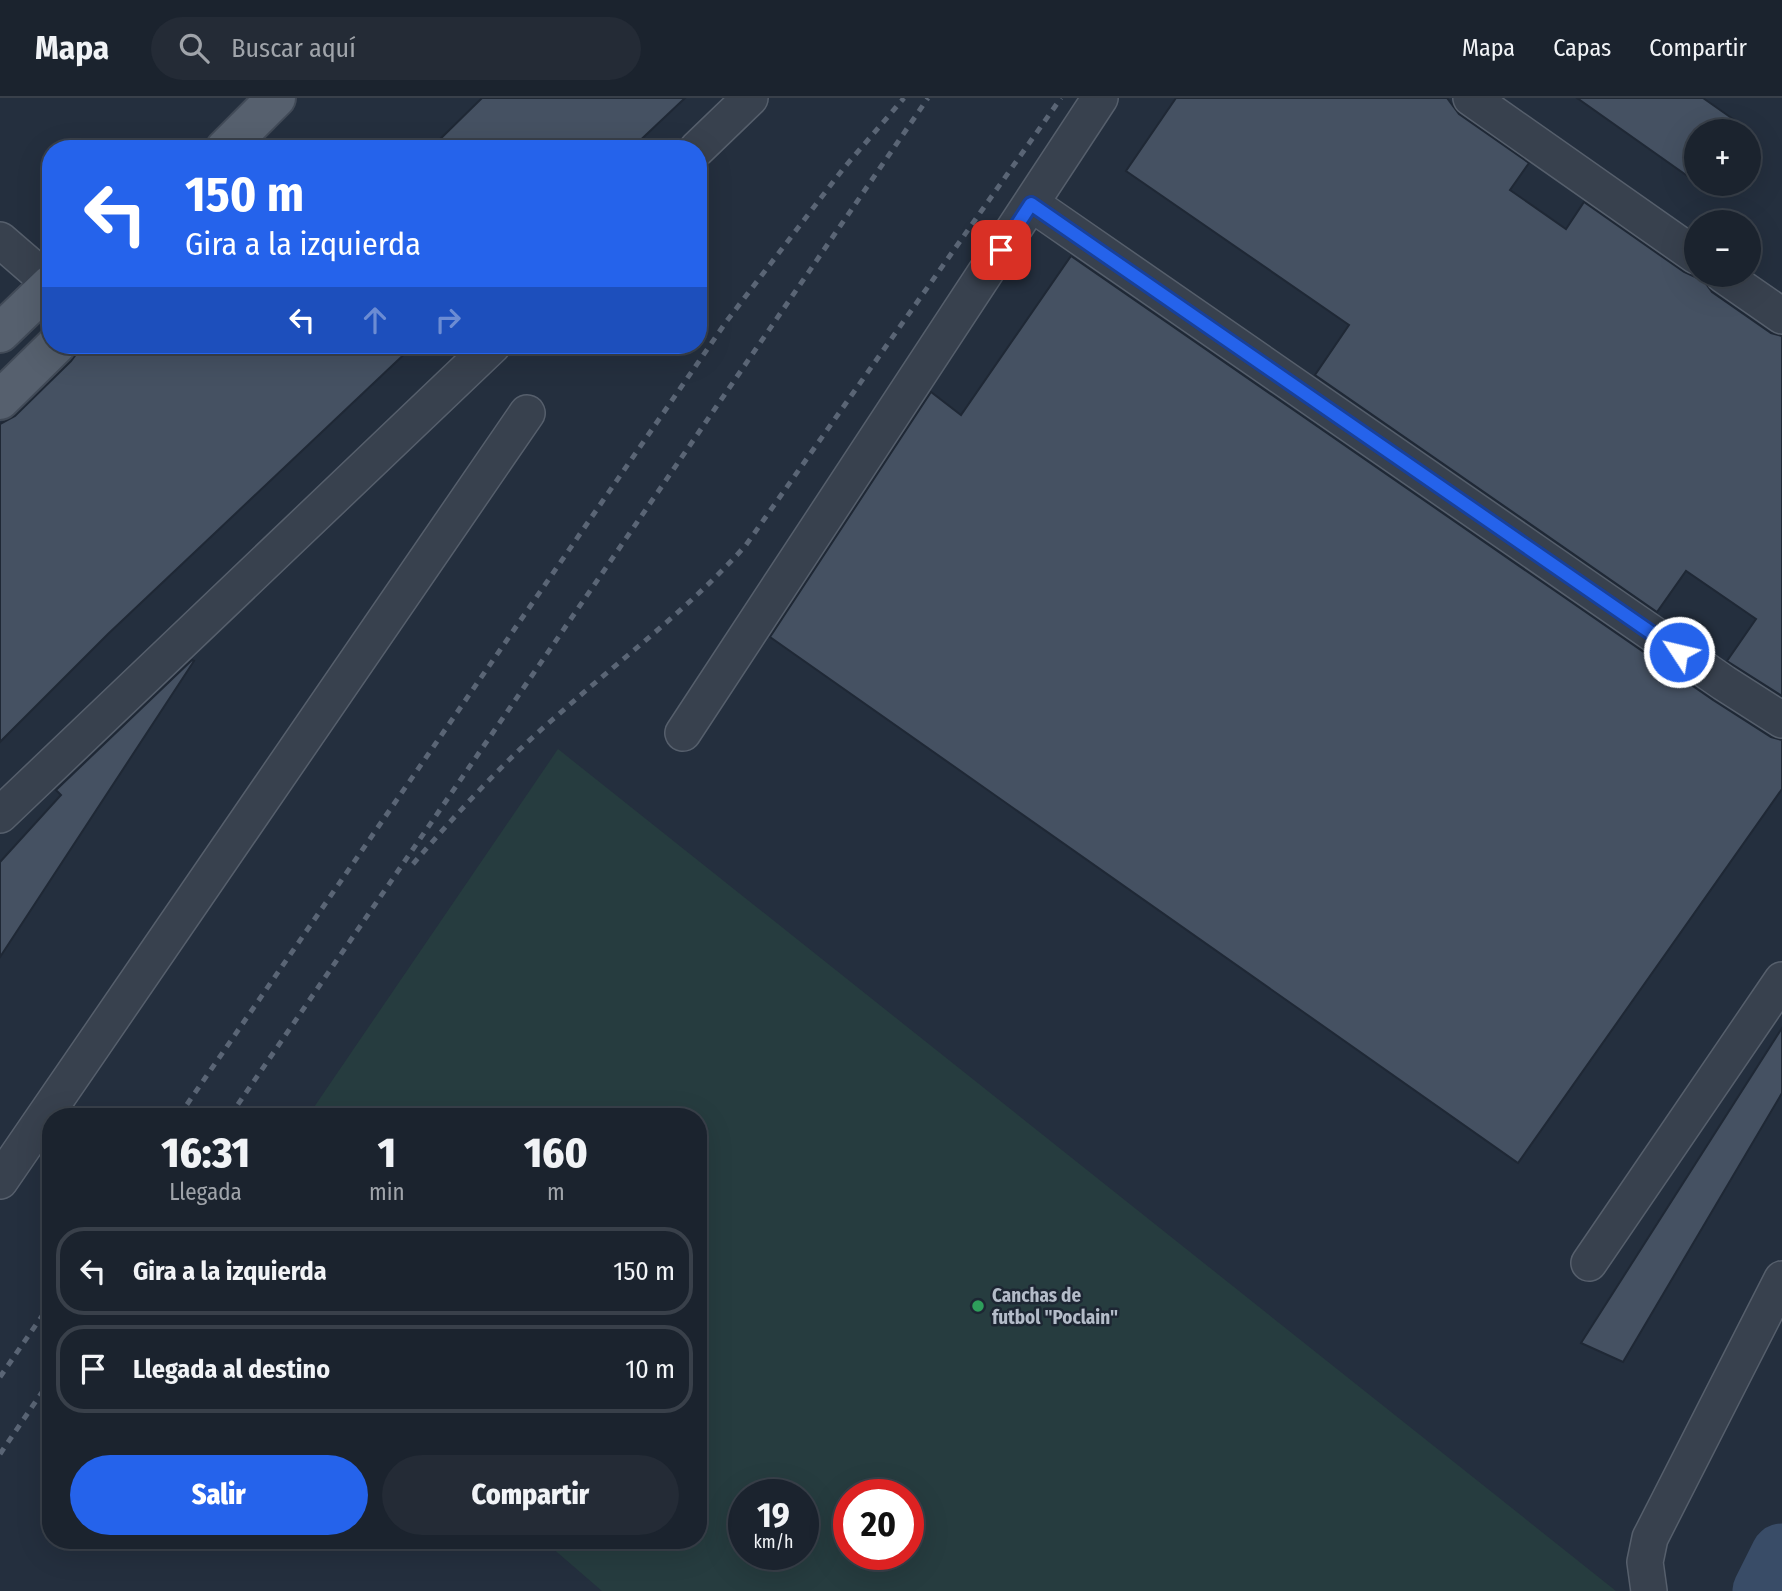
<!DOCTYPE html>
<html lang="es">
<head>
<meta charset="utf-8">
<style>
  body { margin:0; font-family:"Fira Sans Condensed",sans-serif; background:#242b36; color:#f1f3f6; height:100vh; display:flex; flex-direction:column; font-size:26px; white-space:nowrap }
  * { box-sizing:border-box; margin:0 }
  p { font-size:23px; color:#a0a4aa }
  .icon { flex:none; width:38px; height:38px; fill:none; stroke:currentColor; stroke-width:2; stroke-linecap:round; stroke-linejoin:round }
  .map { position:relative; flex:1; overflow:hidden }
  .sheet { position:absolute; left:42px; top:1010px; width:665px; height:441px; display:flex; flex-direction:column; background:#1b232e; border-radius:28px; box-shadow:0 7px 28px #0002,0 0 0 2px #39404a }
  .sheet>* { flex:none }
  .hud { position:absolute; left:42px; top:42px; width:665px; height:214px; border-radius:28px; box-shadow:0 7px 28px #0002,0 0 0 2px #39404a; background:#2563eb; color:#fff; overflow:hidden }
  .controls { position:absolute; left:1684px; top:21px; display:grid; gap:14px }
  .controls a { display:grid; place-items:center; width:77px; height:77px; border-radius:50%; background:#1b232e; box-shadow:0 7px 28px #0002,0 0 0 2px #39404a; font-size:35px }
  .speed { position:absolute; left:728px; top:1381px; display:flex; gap:14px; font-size:35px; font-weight:700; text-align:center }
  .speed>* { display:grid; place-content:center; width:91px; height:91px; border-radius:50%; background:#1b232e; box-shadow:0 7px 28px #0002,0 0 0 2px #39404a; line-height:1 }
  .speed small { font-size:18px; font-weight:400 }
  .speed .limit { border:10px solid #d22; background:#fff; color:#111 }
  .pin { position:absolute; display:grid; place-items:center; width:60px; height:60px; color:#fff; margin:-30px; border-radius:14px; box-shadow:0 4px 10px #0006 }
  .me { position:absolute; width:77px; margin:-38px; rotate:305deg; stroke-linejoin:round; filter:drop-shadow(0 0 5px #0008) }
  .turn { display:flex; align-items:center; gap:24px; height:147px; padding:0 28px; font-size:32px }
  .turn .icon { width:91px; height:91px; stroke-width:2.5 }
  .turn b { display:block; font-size:49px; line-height:60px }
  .lanes { display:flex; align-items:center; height:66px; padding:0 28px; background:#0003; justify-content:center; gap:35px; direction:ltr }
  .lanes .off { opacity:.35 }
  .eta { display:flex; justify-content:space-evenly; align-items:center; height:119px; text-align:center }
  .eta b { font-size:42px; font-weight:800; line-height:49px }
  .action { display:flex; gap:14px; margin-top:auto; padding:14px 28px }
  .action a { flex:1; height:80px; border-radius:42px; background:#2563eb; color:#fff; font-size:28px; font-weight:800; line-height:80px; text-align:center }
  .action a+a { background:#242b36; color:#f1f3f6 }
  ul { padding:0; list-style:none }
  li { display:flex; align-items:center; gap:21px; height:88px; margin:0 14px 10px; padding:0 14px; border:4px solid #39404a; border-radius:28px }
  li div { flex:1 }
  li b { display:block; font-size:26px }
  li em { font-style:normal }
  header { display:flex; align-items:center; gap:42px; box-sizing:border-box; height:98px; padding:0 35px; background:#1b232e; border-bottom:2px solid #39404a }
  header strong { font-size:33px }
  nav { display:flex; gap:38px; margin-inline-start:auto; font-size:24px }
  .search { width:490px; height:63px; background:#242b36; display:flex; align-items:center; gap:18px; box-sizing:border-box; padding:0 24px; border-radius:38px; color:#a0a4aa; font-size:26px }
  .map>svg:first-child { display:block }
</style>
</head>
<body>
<header>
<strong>Mapa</strong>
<div class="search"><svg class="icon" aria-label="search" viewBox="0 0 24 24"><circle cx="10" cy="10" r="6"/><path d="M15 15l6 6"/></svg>Buscar aquí</div>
<nav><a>Mapa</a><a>Capas</a><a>Compartir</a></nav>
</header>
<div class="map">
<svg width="1782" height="1493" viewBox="0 0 1782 1493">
  <rect width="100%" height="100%" fill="#242f3e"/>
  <path fill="#263c3f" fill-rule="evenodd" d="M558,651L1616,1493H602L543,1442H698V1018H308ZM744,1396H803V1456H744ZM849,1396H908V1456H849Z"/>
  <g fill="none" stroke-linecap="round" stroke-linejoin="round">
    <polyline stroke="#394c67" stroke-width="63" points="1764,1493 1782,1457"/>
  </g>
  <g fill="#455162" stroke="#1f2835" stroke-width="2">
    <polygon points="482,0 685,0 631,51 430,51"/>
    <polygon points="1176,0 1447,0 1459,16 1529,65 1510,92 1566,131 1584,104 1684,174 1704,183 1712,194 1771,235 1782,238 1782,598 1727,563 1756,521 1686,473 1657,514 1315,277 1349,227 1126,73"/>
    <polygon points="1577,0 1703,0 1750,33 1696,33 1696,84"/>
    <polygon points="1071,158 1713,602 1771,639 1782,642 1782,691 1518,1065 770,539 931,294 961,317"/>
    <polygon points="83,247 414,247 108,536 0,644 0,326 15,318 71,263"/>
    <polygon points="192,562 194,563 0,859 0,764 61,697 56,692"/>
    <polygon points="1782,930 1782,995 1623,1264 1581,1245"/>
  </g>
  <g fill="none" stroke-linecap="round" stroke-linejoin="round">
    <g stroke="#565f6c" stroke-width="38">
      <g id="minor">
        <polyline points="1471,0 1696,158"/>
        <polyline points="697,51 750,0"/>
        <polyline points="1032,106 1724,585 1782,622"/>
        <polyline points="0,142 51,186"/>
        <polyline points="1723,177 1782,218"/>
        <polyline points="683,635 1100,0"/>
        <polyline points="0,717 493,247"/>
        <polyline points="0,1083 527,315"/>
        <polyline points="1589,1165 1782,882"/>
        <polyline points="1649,1493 1645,1464 1650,1440 1782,1181"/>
      </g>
    </g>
    <g stroke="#414a57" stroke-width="42">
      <g id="major">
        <polyline points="225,51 276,0"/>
        <polyline points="0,235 51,186"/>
        <polyline points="0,302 56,247"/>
      </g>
    </g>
    <use href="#minor" stroke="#38414e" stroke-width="35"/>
    <use href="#major" stroke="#56606e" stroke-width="38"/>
    <g stroke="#5a6575" stroke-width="5" stroke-dasharray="7 7" stroke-linecap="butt">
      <path d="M413,766C459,713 506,661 559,616C622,560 690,510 746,447L1061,0"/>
      <polyline points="179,1018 726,224 843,71 904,0"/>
      <polyline points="230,1018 928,0"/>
      <polyline points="0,1279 51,1205"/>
      <polyline points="0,1356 51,1281"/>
    </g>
  </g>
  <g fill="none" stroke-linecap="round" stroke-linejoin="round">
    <g stroke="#184099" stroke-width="18">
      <polyline id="route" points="1001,152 1031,106 1679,554"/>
    </g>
    <use href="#route" stroke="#2563eb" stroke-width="12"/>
  </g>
  <circle fill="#2e9e5b" stroke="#1d2633" stroke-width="2.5" cx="978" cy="1208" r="7"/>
  <g text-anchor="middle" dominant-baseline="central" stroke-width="5" stroke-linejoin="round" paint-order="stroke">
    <g font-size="19" font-weight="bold" fill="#b4bcc9" stroke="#1d2633" text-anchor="start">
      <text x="992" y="1197">Canchas de<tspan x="992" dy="22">futbol "Poclain"</tspan></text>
    </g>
  </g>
</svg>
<div class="controls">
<a>+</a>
<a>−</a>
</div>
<div class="speed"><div>19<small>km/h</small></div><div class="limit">20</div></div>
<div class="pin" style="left:1001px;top:152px;background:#d93025"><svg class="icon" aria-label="arrive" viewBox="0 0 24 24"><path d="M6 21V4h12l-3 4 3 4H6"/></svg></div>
<svg class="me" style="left:1679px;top:554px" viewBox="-20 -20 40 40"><circle r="17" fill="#2563eb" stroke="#fff" stroke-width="3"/><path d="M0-11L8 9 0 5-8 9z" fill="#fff"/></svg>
<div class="hud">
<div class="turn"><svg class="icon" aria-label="left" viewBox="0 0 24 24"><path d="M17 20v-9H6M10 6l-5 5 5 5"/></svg><div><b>150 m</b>Gira a la izquierda</div></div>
<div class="lanes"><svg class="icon" aria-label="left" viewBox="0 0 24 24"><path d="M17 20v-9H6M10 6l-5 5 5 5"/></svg><svg class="icon off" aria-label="ahead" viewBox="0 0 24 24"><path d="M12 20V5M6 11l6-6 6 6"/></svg><svg class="icon off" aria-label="right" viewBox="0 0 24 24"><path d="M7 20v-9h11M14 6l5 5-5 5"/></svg></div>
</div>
<section class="sheet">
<div class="eta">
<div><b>16:31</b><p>Llegada</p></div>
<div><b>1</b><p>min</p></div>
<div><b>160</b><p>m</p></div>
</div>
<ul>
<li><svg class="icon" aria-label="left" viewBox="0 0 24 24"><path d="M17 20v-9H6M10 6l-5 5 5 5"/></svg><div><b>Gira a la izquierda</b></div><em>150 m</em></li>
<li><svg class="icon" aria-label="arrive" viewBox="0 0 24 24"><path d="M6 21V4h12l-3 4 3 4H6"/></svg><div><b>Llegada al destino</b></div><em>10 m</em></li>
</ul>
<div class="action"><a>Salir</a><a>Compartir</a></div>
</section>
</div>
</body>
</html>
